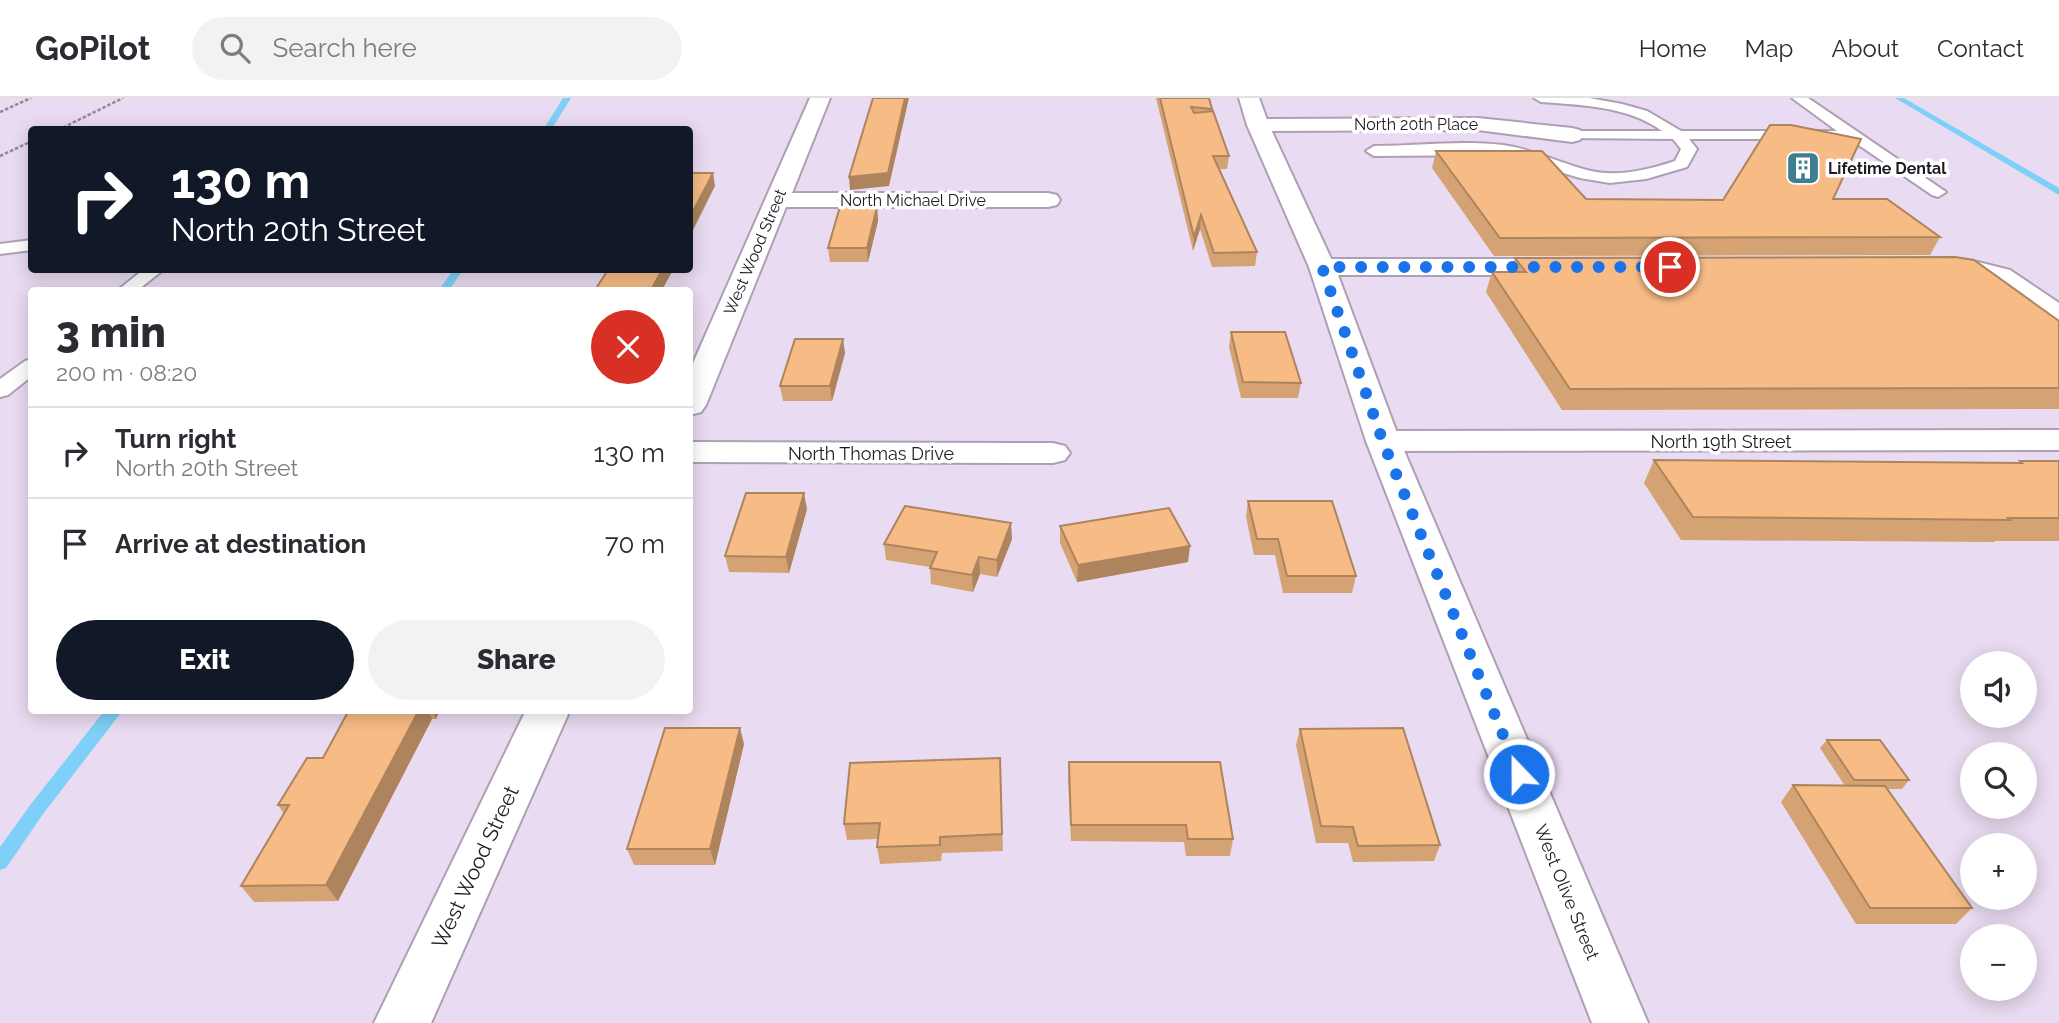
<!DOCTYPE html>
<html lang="en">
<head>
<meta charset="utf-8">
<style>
  body { margin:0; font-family:Raleway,sans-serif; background:#f2f2f3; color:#2b2b33; height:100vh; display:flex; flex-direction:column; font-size:26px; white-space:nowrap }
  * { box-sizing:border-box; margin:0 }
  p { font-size:23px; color:#7c7c81 }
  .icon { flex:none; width:38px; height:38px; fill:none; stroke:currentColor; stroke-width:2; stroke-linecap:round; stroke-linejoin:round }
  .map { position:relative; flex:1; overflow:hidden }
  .side { position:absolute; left:28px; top:189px; width:665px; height:427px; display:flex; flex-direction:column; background:#fff; border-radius:7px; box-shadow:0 4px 18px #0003 }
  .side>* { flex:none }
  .hud { position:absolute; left:28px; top:28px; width:665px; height:147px; border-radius:7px; box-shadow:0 4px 18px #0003; background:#111827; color:#fff; overflow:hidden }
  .tools { position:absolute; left:1960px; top:553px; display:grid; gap:14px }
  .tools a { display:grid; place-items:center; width:77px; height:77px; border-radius:50%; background:#fff; box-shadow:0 4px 18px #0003; font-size:35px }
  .pin { position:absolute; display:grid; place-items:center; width:60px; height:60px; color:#fff; margin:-30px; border:4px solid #fff; border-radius:50%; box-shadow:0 2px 7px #0007 }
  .me { position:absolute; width:77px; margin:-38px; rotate:338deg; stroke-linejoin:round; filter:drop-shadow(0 0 5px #0008) }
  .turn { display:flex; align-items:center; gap:24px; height:147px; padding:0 28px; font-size:32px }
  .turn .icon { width:91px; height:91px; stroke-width:2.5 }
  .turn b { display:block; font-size:49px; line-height:60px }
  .round { display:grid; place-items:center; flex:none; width:74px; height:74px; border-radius:37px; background:#f2f2f3 }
  .head { display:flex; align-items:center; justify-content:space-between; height:119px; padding:0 28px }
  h1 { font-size:42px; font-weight:800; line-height:52px }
  .cta { display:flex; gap:14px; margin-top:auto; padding:14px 28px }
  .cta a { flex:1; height:80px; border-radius:42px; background:#111827; color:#fff; font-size:28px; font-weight:800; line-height:80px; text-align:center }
  .cta a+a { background:#f2f2f3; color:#2b2b33 }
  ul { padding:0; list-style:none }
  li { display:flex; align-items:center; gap:21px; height:91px; padding:0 28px; border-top:2px solid #e1e1e2 }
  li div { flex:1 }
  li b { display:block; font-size:26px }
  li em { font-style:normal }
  header { display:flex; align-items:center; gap:42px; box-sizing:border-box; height:98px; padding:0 35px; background:#fff; border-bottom:2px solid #e1e1e2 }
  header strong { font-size:33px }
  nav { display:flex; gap:38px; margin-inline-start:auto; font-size:24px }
  .search { width:490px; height:63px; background:#f2f2f3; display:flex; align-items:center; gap:18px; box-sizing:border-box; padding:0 24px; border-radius:38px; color:#7c7c81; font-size:26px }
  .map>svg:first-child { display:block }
</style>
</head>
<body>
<header>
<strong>GoPilot</strong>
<div class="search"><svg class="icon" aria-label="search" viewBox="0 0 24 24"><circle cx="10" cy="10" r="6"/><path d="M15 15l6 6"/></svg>Search here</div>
<nav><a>Home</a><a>Map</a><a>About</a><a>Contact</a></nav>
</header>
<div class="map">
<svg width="2059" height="925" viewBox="0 0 2059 925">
  <rect width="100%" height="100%" fill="#e9dbf1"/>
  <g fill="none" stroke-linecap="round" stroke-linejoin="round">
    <g fill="#7ed0f8" fill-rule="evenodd">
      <polygon points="563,0 571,0 551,32 543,32"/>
      <polygon points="1895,0 1904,0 2059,90 2059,97"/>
      <polygon points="453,172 463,172 449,192 439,192"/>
      <polygon points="105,612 123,612 43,716 6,770 0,772 0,749 31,706"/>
    </g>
    <g stroke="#ada0b5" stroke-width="4">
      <g id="lane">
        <path d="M1534,0H1589L1622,6L1647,13L1681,33H1837L1792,0H1808L1946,94L1938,99L1932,97L1850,41H1689L1697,51L1687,69L1646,81L1610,85L1580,80L1503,57L1374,58L1366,53L1374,48C1417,48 1460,42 1503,47C1534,51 1561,66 1591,73C1619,79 1648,72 1675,63L1681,51L1673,41L1567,40L1565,37L1572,33H1662C1628,8 1581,7 1541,4Z"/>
        <polygon points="32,142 32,152 0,156 0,146"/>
        <polygon points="143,172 163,172 138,192 118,192"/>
        <polygon points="32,261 32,278 8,297 0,299 0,281 25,263"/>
      </g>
    </g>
    <g stroke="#ada0b5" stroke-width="4">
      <g id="street">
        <polygon points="810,0 830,0 792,95 1048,95 1057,97 1060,102 1057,107 1048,109 786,109 706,307 701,314 690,317 690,272"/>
        <polygon points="1478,20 1572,30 1580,32 1583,37 1580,42 1572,44 1478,32 1258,33 1250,32 1247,27 1250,22 1258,21"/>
        <polygon points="1940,160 1978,164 2010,172 2059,205 2059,227 2049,224 1990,184 1930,174 1927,168 1930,162"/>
        <polygon points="1322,161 1565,161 1575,163 1578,169 1575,175 1565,177 1322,177 1312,175 1309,169 1312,163"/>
        <polygon points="2059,332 2059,352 1383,353 1371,350 1366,343 1371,336 1383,333"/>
        <polygon points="690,344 1053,345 1065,348 1070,355 1065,362 1053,365 690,364"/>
        <polygon points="526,612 570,612 431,925 374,925"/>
      </g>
    </g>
    <g stroke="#ada0b5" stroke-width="4">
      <polygon id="secondary" points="1239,0 1259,0 1269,27 1335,169 1400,343 1648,925 1592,925 1366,343 1309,169 1247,27"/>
    </g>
    <g stroke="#928898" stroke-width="2.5" stroke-dasharray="3.5 2" stroke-linecap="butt">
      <polyline points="0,14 31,0"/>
      <polyline points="58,32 123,0"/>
      <polyline points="0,58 32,43"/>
    </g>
    <use href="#lane" fill="#fff" fill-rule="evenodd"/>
    <use href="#street" fill="#fff" fill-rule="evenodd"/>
    <use href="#secondary" fill="#fff" fill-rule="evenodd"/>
  </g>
  <g fill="#d4a273">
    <polygon points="1156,0 1209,0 1229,58 1227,71 1219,71 1257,154 1255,168 1212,169 1200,131 1193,153"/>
    <polygon points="1436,53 1586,101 1833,101 1940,139 1930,157 1494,158 1432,70"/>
    <polygon points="877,109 878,123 868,164 830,164 828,150"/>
    <polygon points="1515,160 2059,223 2059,311 1562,312 1486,194 1492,174 1511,174"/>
    <polygon points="1231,234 1301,285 1298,300 1241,300 1229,249"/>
    <polygon points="845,255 832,303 783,303 780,288"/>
    <polygon points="1654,362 2018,365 2020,363 2059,363 2059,443 1995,443 1994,444 1681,442 1644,385"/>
    <polygon points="1248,403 1356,478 1352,495 1283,495 1275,457 1254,457 1246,419"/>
    <polygon points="807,411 789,475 729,474 725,458"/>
    <polygon points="1060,428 1188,464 1077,484 1060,445"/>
    <polygon points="1012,441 997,479 980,476 973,494 931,486 930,469 886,462 884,446"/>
    <polygon points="349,612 440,612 436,621 432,621 338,803 254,804 241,788 284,716 278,707 323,660"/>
    <polygon points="1300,631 1440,747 1434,763 1353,764 1348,745 1316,745 1296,647"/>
    <polygon points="1827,642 1909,682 1902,691 1888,691 1972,810 1956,826 1856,826 1781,704 1793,687 1845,688 1820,650"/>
    <polygon points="744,646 715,767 634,767 627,751"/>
    <polygon points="1000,660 1003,753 942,755 941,763 880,766 877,749 878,741 847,742 844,726"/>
    <polygon points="1069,664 1233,741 1230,758 1186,758 1184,744 1071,743 1068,681"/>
  </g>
  <g fill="#ad845e">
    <polygon points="905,0 909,0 889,88 850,92 849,79"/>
    <polygon points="713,75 715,88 690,138 690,119"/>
    <polygon points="877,109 878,123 868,164 867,150"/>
    <polygon points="1201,117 1200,131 1193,153 1194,139"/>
    <polygon points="662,172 673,172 662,192 651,192"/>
    <polygon points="843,241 845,255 832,303 830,288"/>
    <polygon points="804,395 807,411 789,475 786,459"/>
    <polygon points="1011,425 1012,441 997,479 997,462"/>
    <polygon points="1190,448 1188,464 1077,484 1078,467"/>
    <polygon points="979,459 980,476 973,494 972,477"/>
    <polygon points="419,612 428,612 432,621 338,803 326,787"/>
    <polygon points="432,612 440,612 436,621"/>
    <polygon points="740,630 744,646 715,767 710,751"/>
  </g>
  <g fill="#f7bc86" stroke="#ad845e" stroke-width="2">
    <polygon points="873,0 905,0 888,75 849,79"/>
    <polygon points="1160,0 1209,0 1212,11 1191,9 1194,15 1213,13 1229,58 1213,58 1257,154 1214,155 1201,117 1194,139"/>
    <polygon points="1770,27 1791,27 1861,41 1833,101 1887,101 1940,139 1500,140 1436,53 1542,53 1586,101 1723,102"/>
    <polygon points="690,75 713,75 690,119"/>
    <polygon points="841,105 877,109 867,150 828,150"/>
    <polygon points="1955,159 1974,162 2059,223 2059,290 1570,291 1492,174 1526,174 1515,160"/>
    <polygon points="608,172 662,172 651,192 595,192"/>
    <polygon points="1231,234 1285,234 1301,285 1243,284"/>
    <polygon points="795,241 843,241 830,288 780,288"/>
    <polygon points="1654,362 2022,365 2020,363 2059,363 2059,420 2008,420 2010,422 1693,419"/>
    <polygon points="746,395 804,395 786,459 725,458"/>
    <polygon points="1248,403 1332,403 1356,478 1287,478 1278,441 1257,441"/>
    <polygon points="905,408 1011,425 997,462 979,459 972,477 930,470 937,454 884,446"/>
    <polygon points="1169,410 1190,448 1078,467 1060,428"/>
    <polygon points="349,612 419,612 326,787 241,788 289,707 278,707 307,660 323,660"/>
    <polygon points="665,630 740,630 710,751 627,751"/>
    <polygon points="1403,630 1440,747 1358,748 1353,729 1321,728 1300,631"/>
    <polygon points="1827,642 1880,642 1909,682 1854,682"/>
    <polygon points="1000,660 1002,736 940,739 940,747 877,749 880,725 844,726 850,665"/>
    <polygon points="1069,664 1220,664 1233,741 1188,741 1186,727 1071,727"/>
    <polygon points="1793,687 1885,688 1972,810 1870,810"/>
  </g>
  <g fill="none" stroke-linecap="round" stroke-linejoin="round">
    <polyline stroke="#1a73e8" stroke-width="12" stroke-dasharray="0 21.6" points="1519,676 1383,344 1322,169 1670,169"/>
  </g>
  <defs>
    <g id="building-square" transform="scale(1.75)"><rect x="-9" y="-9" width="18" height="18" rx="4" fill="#3d7e91" stroke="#fff"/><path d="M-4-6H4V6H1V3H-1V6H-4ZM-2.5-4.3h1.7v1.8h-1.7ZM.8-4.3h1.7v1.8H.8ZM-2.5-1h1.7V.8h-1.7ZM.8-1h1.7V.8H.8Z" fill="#fff"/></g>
  </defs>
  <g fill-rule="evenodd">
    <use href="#building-square" x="1803" y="70"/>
  </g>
  <g text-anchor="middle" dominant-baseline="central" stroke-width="7" stroke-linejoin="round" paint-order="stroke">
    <g font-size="16" fill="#201b23" stroke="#fff">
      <text x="1416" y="26">North 20th Place</text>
      <text x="913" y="102">North Michael Drive</text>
      <text transform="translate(755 154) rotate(-67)">West Wood Street</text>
    </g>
    <g font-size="16" font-weight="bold" fill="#201b23" stroke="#fff" text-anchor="start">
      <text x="1828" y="70">Lifetime Dental</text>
    </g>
    <g font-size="18" fill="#201b23" stroke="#fff">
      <text x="1721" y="343">North 19th Street</text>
      <text x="871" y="355">North Thomas Drive</text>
      <text transform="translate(1567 794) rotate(68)">West Olive Street</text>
    </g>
    <g font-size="21" fill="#201b23" stroke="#fff">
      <text transform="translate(475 769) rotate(-65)">West Wood Street</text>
    </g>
  </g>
</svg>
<div class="tools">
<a><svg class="icon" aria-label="sound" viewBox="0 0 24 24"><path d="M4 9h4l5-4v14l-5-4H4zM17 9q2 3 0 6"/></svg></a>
<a><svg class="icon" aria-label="search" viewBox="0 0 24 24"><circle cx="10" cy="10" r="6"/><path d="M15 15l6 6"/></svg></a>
<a>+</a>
<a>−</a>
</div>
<div class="pin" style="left:1670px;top:169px;background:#d93025"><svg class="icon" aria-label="arrive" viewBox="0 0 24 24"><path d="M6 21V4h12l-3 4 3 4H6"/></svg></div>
<svg class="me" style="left:1519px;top:676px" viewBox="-20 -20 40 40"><circle r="17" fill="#1a73e8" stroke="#fff" stroke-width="3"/><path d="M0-11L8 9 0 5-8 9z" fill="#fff"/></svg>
<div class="hud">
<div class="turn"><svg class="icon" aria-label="right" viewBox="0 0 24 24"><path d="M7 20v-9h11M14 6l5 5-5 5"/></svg><div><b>130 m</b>North 20th Street</div></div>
</div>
<section class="side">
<div class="head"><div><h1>3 min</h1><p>200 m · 08:20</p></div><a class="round" style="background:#d93025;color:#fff"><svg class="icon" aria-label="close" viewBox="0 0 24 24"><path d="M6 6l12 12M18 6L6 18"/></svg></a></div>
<ul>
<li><svg class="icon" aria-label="right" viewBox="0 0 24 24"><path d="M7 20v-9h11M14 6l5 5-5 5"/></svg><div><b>Turn right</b><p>North 20th Street</p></div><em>130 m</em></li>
<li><svg class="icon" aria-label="arrive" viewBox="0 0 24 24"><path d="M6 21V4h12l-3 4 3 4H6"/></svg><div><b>Arrive at destination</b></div><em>70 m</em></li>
</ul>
<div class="cta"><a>Exit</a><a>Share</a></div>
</section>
</div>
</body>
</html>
